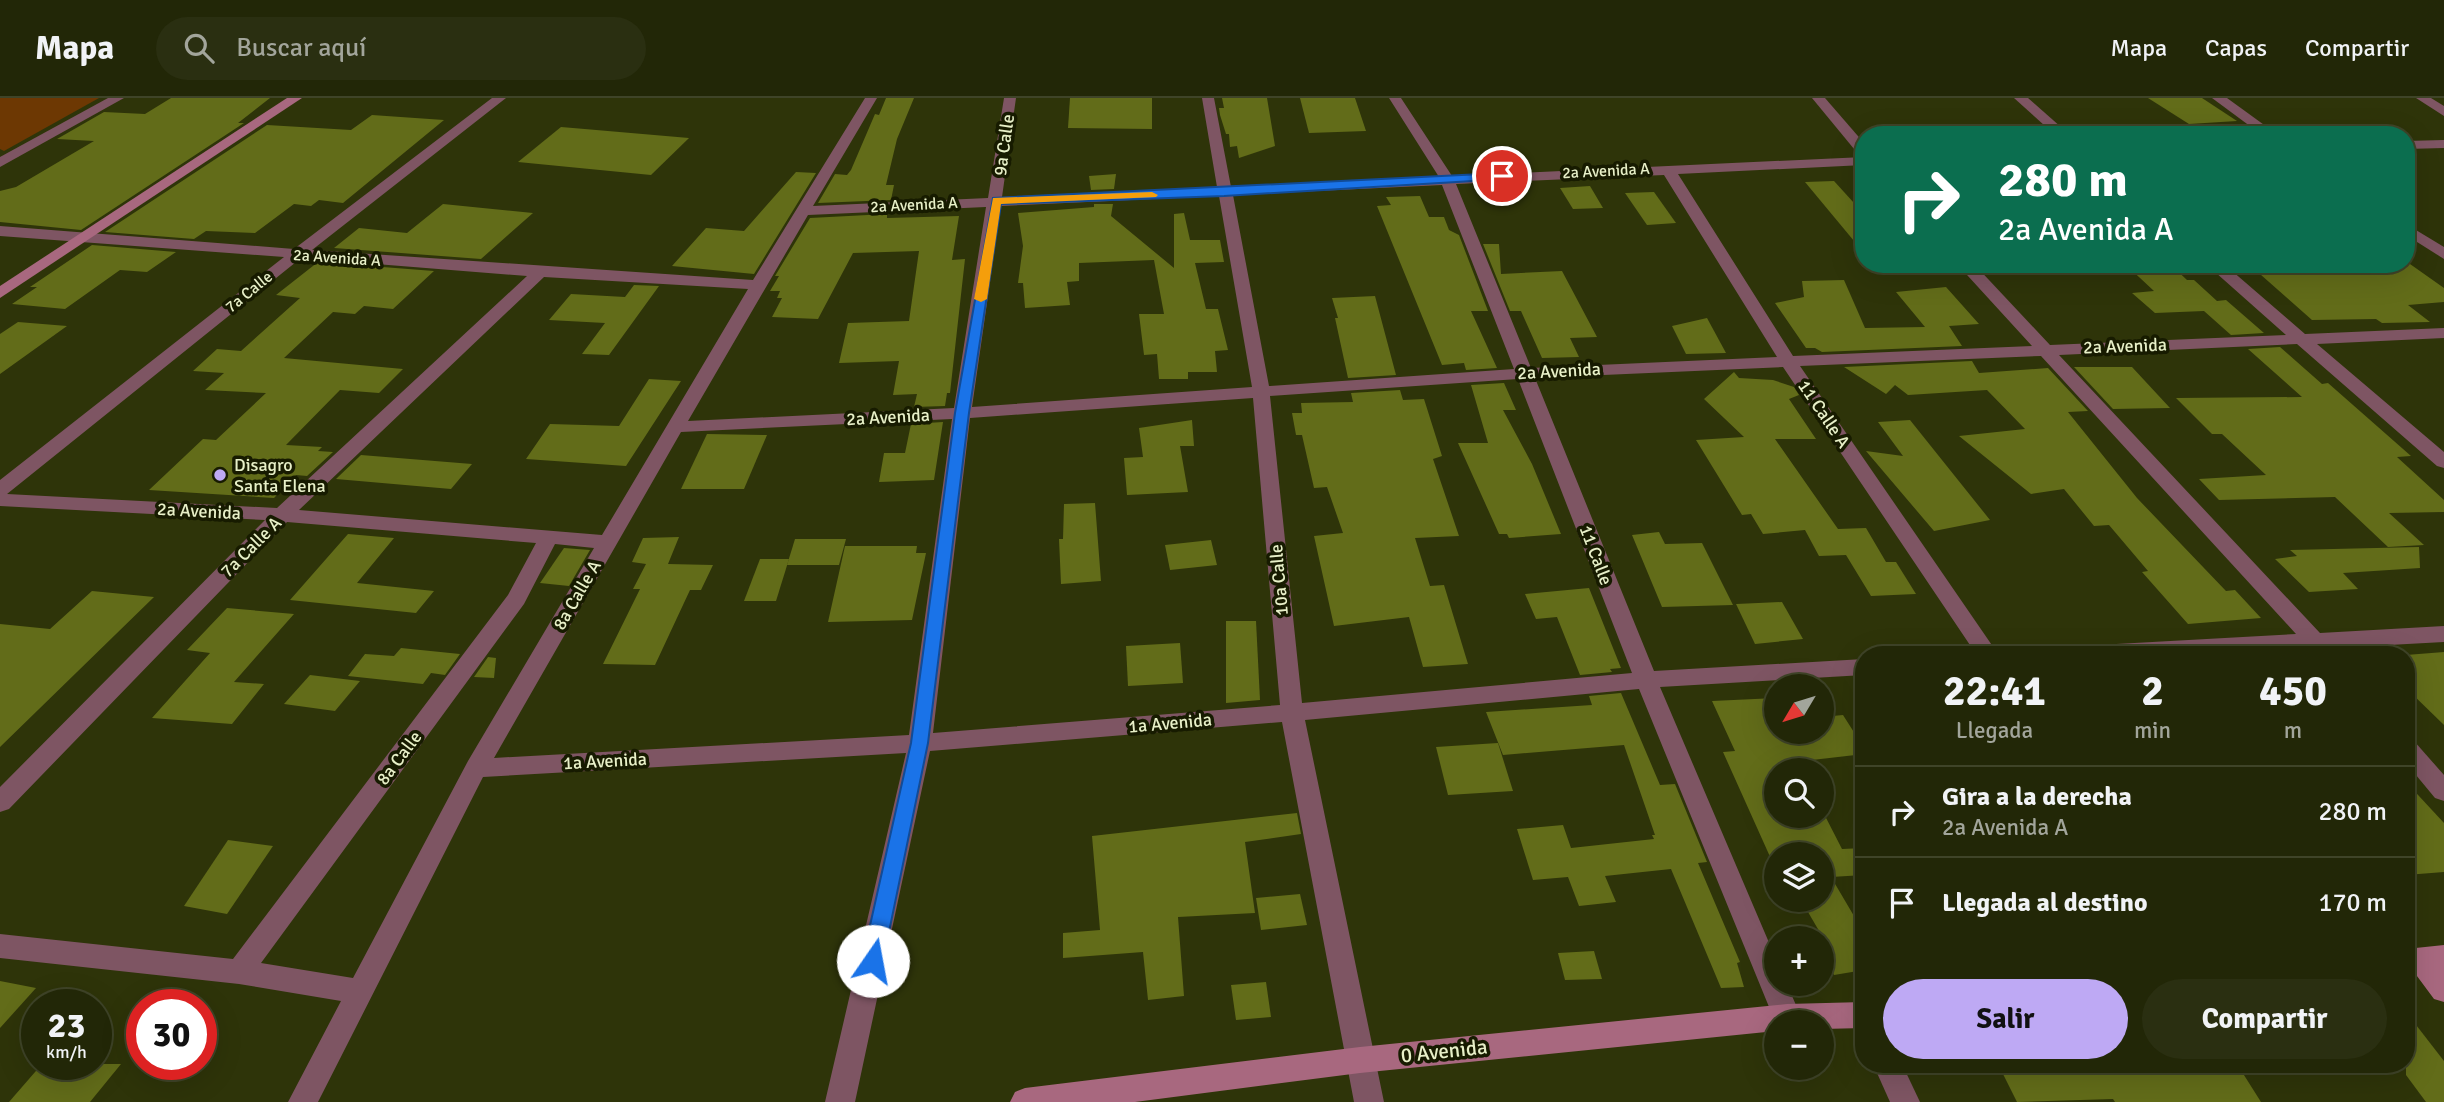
<!DOCTYPE html>
<html lang="es">
<head>
<meta charset="utf-8">
<style>
  body { margin:0; font-family:Signika,sans-serif; background:#2a2f11; color:#f1f3f6; height:100vh; display:flex; flex-direction:column; font-size:26px; white-space:nowrap }
  * { box-sizing:border-box; margin:0 }
  p { font-size:23px; color:#a2a59b }
  .icon { flex:none; width:38px; height:38px; fill:none; stroke:currentColor; stroke-width:2; stroke-linecap:round; stroke-linejoin:round }
  .map { position:relative; flex:1; overflow:hidden }
  .details { position:absolute; left:1855px; top:548px; width:560px; height:427px; display:flex; flex-direction:column; background:#222707; border-radius:28px; box-shadow:0 7px 28px #0002,0 0 0 2px #3f4428 }
  .details>* { flex:none }
  .guide { position:absolute; left:1855px; top:28px; width:560px; height:147px; border-radius:28px; box-shadow:0 7px 28px #0002,0 0 0 2px #3f4428; background:#0b6e4f; color:#fff; overflow:hidden }
  .needle { width:46px; rotate:232deg }
  .tools { position:absolute; left:1764px; top:576px; display:grid; gap:14px }
  .tools a { display:grid; place-items:center; width:70px; height:70px; border-radius:50%; background:#222707; box-shadow:0 7px 28px #0002,0 0 0 2px #3f4428; font-size:35px }
  .speed { position:absolute; left:21px; top:891px; display:flex; gap:14px; font-size:35px; font-weight:700; text-align:center }
  .speed>* { display:grid; place-content:center; width:91px; height:91px; border-radius:50%; background:#222707; box-shadow:0 7px 28px #0002,0 0 0 2px #3f4428; line-height:1 }
  .speed small { font-size:18px; font-weight:400 }
  .speed .limit { border:10px solid #d22; background:#fff; color:#111 }
  .pin { position:absolute; display:grid; place-items:center; width:60px; height:60px; color:#fff; margin:-30px; border:4px solid #fff; border-radius:50%; box-shadow:0 2px 7px #0007 }
  .me { position:absolute; width:77px; margin:-38px; rotate:12deg; stroke-linejoin:round; filter:drop-shadow(0 0 5px #0008) }
  .turn { display:flex; align-items:center; gap:24px; height:147px; padding:0 28px; font-size:32px }
  .turn .icon { width:91px; height:91px; stroke-width:2.5 }
  .turn b { display:block; font-size:49px; line-height:60px }
  .eta { display:flex; justify-content:space-evenly; align-items:center; height:119px; text-align:center }
  .eta b { font-size:42px; font-weight:700; line-height:49px }
  .action { display:flex; gap:14px; margin-top:auto; padding:14px 28px }
  .action a { flex:1; height:80px; border-radius:42px; background:#bea9f4; color:#111; font-size:28px; font-weight:700; line-height:80px; text-align:center }
  .action a+a { background:#2a2f11; color:#f1f3f6 }
  ul { padding:0; list-style:none }
  li { display:flex; align-items:center; gap:21px; height:91px; padding:0 28px; border-top:2px solid #3f4428 }
  li div { flex:1 }
  li b { display:block; font-size:26px }
  li em { font-style:normal }
  header { display:flex; align-items:center; gap:42px; box-sizing:border-box; height:98px; padding:0 35px; background:#222707; border-bottom:2px solid #3f4428 }
  header strong { font-size:33px }
  nav { display:flex; gap:38px; margin-inline-start:auto; font-size:24px }
  .search { width:490px; height:63px; background:#2a2f11; display:flex; align-items:center; gap:18px; box-sizing:border-box; padding:0 24px; border-radius:38px; color:#a2a59b; font-size:26px }
  .map>svg:first-child { display:block }
</style>
</head>
<body>
<header>
<strong>Mapa</strong>
<div class="search"><svg class="icon" aria-label="search" viewBox="0 0 24 24"><circle cx="10" cy="10" r="6"/><path d="M15 15l6 6"/></svg>Buscar aquí</div>
<nav><a>Mapa</a><a>Capas</a><a>Compartir</a></nav>
</header>
<div class="map">
<svg width="2444" height="1004" viewBox="0 0 2444 1004">
  <rect width="100%" height="100%" fill="#2e3409"/>
  <polygon fill="#6d3803" points="0,0 99,0 4,53 0,51"/>
  <g fill="#626c19">
    <polygon points="171,0 270,0 238,25 244,25 81,132 0,124 0,93 16,89 94,43 57,41 104,14 145,16"/>
    <polygon points="886,0 914,0 897,41 886,87 894,87 891,102 818,105 835,76 847,77 851,72 875,16 879,17"/>
    <polygon points="1070,0 1152,0 1152,31 1068,30"/>
    <polygon points="1222,0 1267,0 1275,48 1239,60 1237,48 1230,49 1229,36 1226,36 1220,17 1219,10 1224,10"/>
    <polygon points="1300,0 1355,0 1366,33 1309,35"/>
    <polygon points="2148,0 2202,0 2237,23 2189,26"/>
    <polygon points="372,17 444,22 343,105 319,102 311,108 294,106 255,135 206,133 194,141 105,134 267,27 351,32"/>
    <polygon points="561,29 573,30 689,40 651,77 518,64"/>
    <polygon points="796,74 816,75 754,176 672,168 706,130 744,133"/>
    <polygon points="1116,76 1114,91 1091,92 1089,78"/>
    <polygon points="1834,83 1864,116 1864,155 1805,84"/>
    <polygon points="1590,88 1603,110 1573,111 1560,90"/>
    <polygon points="1654,94 1676,125 1647,127 1625,95"/>
    <polygon points="1420,98 1429,119 1444,119 1449,132 1459,137 1488,213 1471,213 1497,270 1466,272 1464,265 1442,267 1377,108 1391,107 1386,99"/>
    <polygon points="443,106 533,115 481,161 334,150 359,130 407,135"/>
    <polygon points="1094,106 1113,106 1111,118 1174,170 1174,116 1184,115 1190,142 1220,142 1224,164 1195,165 1206,211 1218,211 1228,252 1215,253 1217,274 1188,274 1188,281 1159,281 1157,256 1144,257 1139,216 1164,216 1154,162 1079,165 1079,183 1067,184 1070,207 1025,210 1023,185 1018,185 1023,148 1018,115 1094,109"/>
    <polygon points="887,116 887,120 959,118 952,162 965,161 950,295 947,295 945,308 914,309 917,296 893,297 899,263 839,265 848,225 909,223 919,153 853,155 818,221 772,219 782,200 777,200 780,193 770,193 779,178 775,178 810,120"/>
    <polygon points="1483,146 1499,146 1501,176 1562,173 1597,239 1570,240 1579,259 1542,260 1521,213 1510,213"/>
    <polygon points="92,147 176,154 147,174 120,172 65,211 12,206 37,189 30,189"/>
    <polygon points="318,164 434,173 393,211 364,208 355,216 333,214 284,260 403,271 379,295 340,292 286,347 322,349 318,353 333,354 307,378 296,377 274,400 149,392 203,341 216,342 266,295 205,292 224,275 193,273 217,251 241,253 300,200 276,197"/>
    <polygon points="2125,166 2170,166 2187,182 2194,182 2217,203 2226,202 2264,235 2231,237 2204,213 2155,215 2132,195 2154,193"/>
    <polygon points="2260,166 2410,166 2444,190 2444,204 2408,207 2430,224 2382,225 2376,221 2312,222 2252,169 2263,169"/>
    <polygon points="1844,182 1865,230 1925,229 1896,194 1946,189 1979,226 1949,228 1962,248 1822,254 1815,250 1806,250 1775,205 1804,199 1802,183"/>
    <polygon points="634,187 659,188 609,257 582,256 605,225 549,222 571,196 625,199"/>
    <polygon points="1375,198 1396,277 1348,280 1335,220 1338,220 1332,200"/>
    <polygon points="1707,220 1726,255 1686,256 1672,228"/>
    <polygon points="18,224 67,228 0,276 0,236"/>
    <polygon points="2280,249 2322,286 2328,285 2411,358 2397,359 2444,402 2444,414 2389,415 2424,447 2388,449 2335,399 2219,402 2199,381 2266,377 2222,336 2212,336 2176,300 2302,299 2248,251"/>
    <polygon points="1972,263 1979,275 2048,270 2088,313 2068,314 2137,400 2226,493 2235,492 2261,520 2188,526 2142,474 2148,473 2109,427 2094,428 2064,391 2031,396 1959,338 2025,331 1987,292 1908,297 1895,287 1886,296 1844,269"/>
    <polygon points="2074,269 2132,269 2170,310 2113,311"/>
    <polygon points="1734,274 1739,280 1773,282 1794,289 1799,297 1789,301 1816,341 1775,341 1838,431 1866,430 1886,464 1896,464 1916,496 1871,498 1846,457 1819,458 1805,432 1763,436 1751,416 1742,417 1696,342 1744,339 1704,301"/>
    <polygon points="649,281 681,283 626,368 526,361 550,326 619,328"/>
    <polygon points="1504,285 1516,312 1503,312 1532,366 1561,436 1509,440 1507,436 1499,436 1458,345 1488,345 1471,287"/>
    <polygon points="1400,292 1403,302 1424,301 1442,358 1433,361 1459,438 1415,440 1430,488 1444,487 1468,566 1423,569 1409,519 1334,528 1314,438 1343,435 1327,389 1314,390 1302,337 1296,337 1292,315 1302,315 1301,305 1353,304 1351,295"/>
    <polygon points="1192,322 1194,348 1180,348 1188,394 1127,397 1124,360 1143,359 1139,330"/>
    <polygon points="1910,322 1990,422 1934,433 1866,353 1903,358 1878,324"/>
    <polygon points="943,324 934,382 879,384 884,355 905,355 911,326"/>
    <polygon points="707,336 767,337 744,391 681,391"/>
    <polygon points="361,357 472,366 451,391 336,381"/>
    <polygon points="1095,405 1101,483 1061,486 1059,441 1063,441 1064,406"/>
    <polygon points="1659,434 1665,446 1702,445 1733,507 1662,509 1632,437"/>
    <polygon points="348,436 394,440 357,485 434,493 416,515 290,502"/>
    <polygon points="679,439 668,466 713,467 701,492 690,492 655,567 603,566 640,491 633,491 646,466 632,464 643,440"/>
    <polygon points="795,441 846,441 839,467 787,467"/>
    <polygon points="1211,442 1217,467 1170,472 1165,447"/>
    <polygon points="845,448 917,448 916,455 926,455 912,522 828,524"/>
    <polygon points="2419,449 2420,470 2343,475 2358,491 2309,494 2275,461 2297,458 2290,452"/>
    <polygon points="564,450 590,452 569,488 540,485"/>
    <polygon points="760,461 789,461 776,503 744,503"/>
    <polygon points="1589,490 1621,570 1610,571 1612,574 1580,577 1557,519 1536,521 1525,496"/>
    <polygon points="92,493 154,499 0,649 0,526 50,531"/>
    <polygon points="1782,504 1803,541 1755,546 1736,506"/>
    <polygon points="227,510 294,516 234,584 264,586 232,626 152,620 210,555 187,552"/>
    <polygon points="1226,523 1256,523 1260,602 1226,605"/>
    <polygon points="1180,545 1183,585 1128,588 1126,548"/>
    <polygon points="401,550 460,556 445,577 431,575 423,586 348,578 365,556 394,558"/>
    <polygon points="2444,554 2444,627 2406,590 2406,557"/>
    <polygon points="488,559 496,560 494,580 474,579"/>
    <polygon points="310,577 360,583 335,613 284,606"/>
    <polygon points="1621,595 1660,687 1675,686 1707,764 1698,765 1740,864 1737,865 1744,889 1721,890 1671,771 1605,778 1616,804 1579,808 1568,779 1533,782 1517,731 1563,727 1571,750 1654,741 1652,737 1655,737 1624,647 1503,657 1486,614 1592,607 1589,598"/>
    <polygon points="1776,600 1776,634 1822,634 1822,619 1843,617 1864,650 1864,656 1812,662 1817,672 1776,672 1776,718 1822,718 1822,712 1842,751 1864,750 1864,777 1831,779 1864,835 1864,872 1834,877 1822,855 1822,838 1801,802 1822,802 1822,756 1776,756 1776,772 1723,654 1735,653 1712,603"/>
    <polygon points="1498,645 1513,693 1448,697 1436,649"/>
    <polygon points="2406,684 2444,725 2444,774 2406,777"/>
    <polygon points="1297,715 1301,736 1245,744 1255,815 1178,819 1184,898 1148,902 1143,854 1063,860 1063,835 1100,832 1092,738"/>
    <polygon points="228,742 273,748 227,816 184,808"/>
    <polygon points="1300,796 1307,827 1261,832 1256,800"/>
    <polygon points="1594,853 1602,881 1565,882 1558,855"/>
    <polygon points="0,883 36,890 0,930"/>
    <polygon points="1266,884 1271,919 1236,922 1231,887"/>
    <polygon points="2406,914 2444,963 2444,1004 2426,1004 2406,977"/>
    <polygon points="42,966 121,966 90,1004 9,1004"/>
    <polygon points="1998,966 2237,966 2261,1004 2115,1004 2113,1001 2017,1004"/>
  </g>
  <g fill="none" stroke-linecap="round" stroke-linejoin="round">
    <g fill="#7e5563" fill-rule="evenodd">
      <polygon points="108,0 124,0 0,69 0,59"/>
      <path d="M492,0H506L312,152L753,182L865,0H877L813,108L988,100L1004,0H1016L1002,99L1217,89L1202,0H1214L1231,89L1439,79L1389,0H1401L1452,78L1864,59V67L1678,76L1793,258L2032,248L1957,166H1974L2050,247L2286,237L2206,166H2224L2305,236L2444,230V240L2317,246L2444,354V370L2437,368L2297,246L2059,257L2320,535L2444,528V544L2334,550L2338,556H2315L2310,551L2213,556H2069L2072,550L2080,548L2296,536L2041,258L1800,268L1998,556H1976L1783,269L1535,280L1654,573L1864,561V577L1660,589L1776,861V886H1787L1801,919L1799,924L1776,926L1639,591L1305,622L1384,1004H1354L1282,624L930,653L855,1004H825L906,655L483,679L318,1004H288L341,903L239,886L0,860V836L233,861L508,497L536,445L287,424L9,711L0,714V689L265,422L0,408V382L284,159L0,138V128L294,151ZM1664,77L1777,259L1531,270L1456,86ZM1442,87L1514,271L1269,288L1233,97ZM1219,98L1252,289L972,309L1001,108ZM986,109L954,310L688,323L808,117ZM301,160L527,178L277,410L7,396ZM544,179L748,191L602,437L299,412ZM1518,281L1632,575L1302,605L1270,298ZM1253,300L1280,607L933,635L970,320ZM952,321L909,637L494,660L681,334ZM555,446L594,450L468,663L353,880L261,865L524,506Z"/>
      <polygon points="1812,0 1825,0 1864,45 1864,58 1859,57"/>
      <polygon points="2014,0 2028,0 2070,37 2055,37"/>
      <polygon points="2212,0 2227,0 2278,37 2262,37"/>
      <polygon points="2416,0 2431,0 2444,8 2444,18"/>
      <polygon points="2444,42 2444,50 2406,51 2406,43"/>
      <polygon points="2406,126 2444,149 2444,161 2406,137"/>
      <polygon points="2406,640 2414,643 2444,677 2444,703 2435,700 2406,665"/>
      <polygon points="1873,966 1902,966 1920,1004 1890,1004"/>
    </g>
    <g fill="#a8687f" fill-rule="evenodd">
      <polygon points="287,0 302,0 0,200 0,188"/>
      <polygon points="2444,847 2444,904 2434,901 2414,874 2406,875 2406,851"/>
      <polygon points="1864,904 1864,930 1822,931 1822,924 1776,924 1776,933 1360,975 1135,1004 1010,1004 1015,994 1025,990 1360,949 1787,906"/>
    </g>
  </g>
  <polygon fill="#1a73e8" stroke="#114b97" stroke-width="2" points="1502,75 1506,76 1506,81 1224,98 1001,106 969,315 928,645 883,863 880,870 873,872 865,870 862,863 911,645 955,315 993,100"/>
  <polygon fill="#f59e0b" points="1152,94 1158,97 1156,99 1001,106 987,201 981,204 974,201 993,100"/>
  <circle fill="#bea9f4" stroke="#171b00" stroke-width="2.5" cx="220" cy="377" r="7"/>
  <g text-anchor="middle" dominant-baseline="central" stroke-width="7" stroke-linejoin="round" paint-order="stroke">
    <g font-size="16" fill="#e8f0c8" stroke="#171b00">
      <text transform="translate(1606 73) rotate(-3)">2a Avenida A</text>
      <text transform="translate(914 107) rotate(-3)">2a Avenida A</text>
      <text transform="translate(337 160) rotate(4)">2a Avenida A</text>
      <text transform="translate(249 194) rotate(-39)">7a Calle</text>
    </g>
    <g font-size="18" fill="#e8f0c8" stroke="#171b00">
      <text transform="translate(1004 47) rotate(-82)">9a Calle</text>
      <text transform="translate(2125 248) rotate(-2)">2a Avenida</text>
      <text transform="translate(1559 273) rotate(-3)">2a Avenida</text>
      <text transform="translate(1824 316) rotate(56)">11 Calle A</text>
      <text transform="translate(888 319) rotate(-3)">2a Avenida</text>
      <text transform="translate(199 413) rotate(3)">2a Avenida</text>
      <text transform="translate(251 449) rotate(-45)">7a Calle A</text>
      <text transform="translate(1596 457) rotate(69)">11 Calle</text>
      <text transform="translate(1279 482) rotate(-95)">10a Calle</text>
      <text transform="translate(577 497) rotate(-60)">8a Calle A</text>
      <text transform="translate(1170 625) rotate(-5)">1a Avenida</text>
      <text transform="translate(399 660) rotate(-53)">8a Calle</text>
      <text transform="translate(605 663) rotate(-3)">1a Avenida</text>
    </g>
    <g font-size="18" fill="#e8f0c8" stroke="#171b00" text-anchor="start">
      <text x="234" y="367">Disagro<tspan x="234" dy="21">Santa Elena</tspan></text>
    </g>
    <g font-size="21" fill="#e8f0c8" stroke="#171b00">
      <text transform="translate(1444 953) rotate(-6)">0 Avenida</text>
    </g>
  </g>
</svg>
<div class="tools">
<a><svg class="needle" viewBox="-14 -14 28 28"><path d="M0-13l5 13h-10z" fill="#e53935"/><path d="M0 13l5-13h-10z" fill="#a2a59b"/></svg></a>
<a><svg class="icon" aria-label="search" viewBox="0 0 24 24"><circle cx="10" cy="10" r="6"/><path d="M15 15l6 6"/></svg></a>
<a><svg class="icon" aria-label="layers" viewBox="0 0 24 24"><path d="M12 4l9 5-9 5-9-5zM3 14l9 5 9-5"/></svg></a>
<a>+</a>
<a>−</a>
</div>
<div class="speed"><div>23<small>km/h</small></div><div class="limit">30</div></div>
<div class="pin" style="left:1502px;top:78px;background:#d93025"><svg class="icon" aria-label="arrive" viewBox="0 0 24 24"><path d="M6 21V4h12l-3 4 3 4H6"/></svg></div>
<svg class="me" style="left:873px;top:863px" viewBox="-20 -20 40 40"><circle r="19" fill="#fff"/><path d="M0-13L10 11 0 6-10 11z" fill="#1a73e8"/></svg>
<div class="guide">
<div class="turn"><svg class="icon" aria-label="right" viewBox="0 0 24 24"><path d="M7 20v-9h11M14 6l5 5-5 5"/></svg><div><b>280 m</b>2a Avenida A</div></div>
</div>
<section class="details">
<div class="eta">
<div><b>22:41</b><p>Llegada</p></div>
<div><b>2</b><p>min</p></div>
<div><b>450</b><p>m</p></div>
</div>
<ul>
<li><svg class="icon" aria-label="right" viewBox="0 0 24 24"><path d="M7 20v-9h11M14 6l5 5-5 5"/></svg><div><b>Gira a la derecha</b><p>2a Avenida A</p></div><em>280 m</em></li>
<li><svg class="icon" aria-label="arrive" viewBox="0 0 24 24"><path d="M6 21V4h12l-3 4 3 4H6"/></svg><div><b>Llegada al destino</b></div><em>170 m</em></li>
</ul>
<div class="action"><a>Salir</a><a>Compartir</a></div>
</section>
</div>
</body>
</html>
